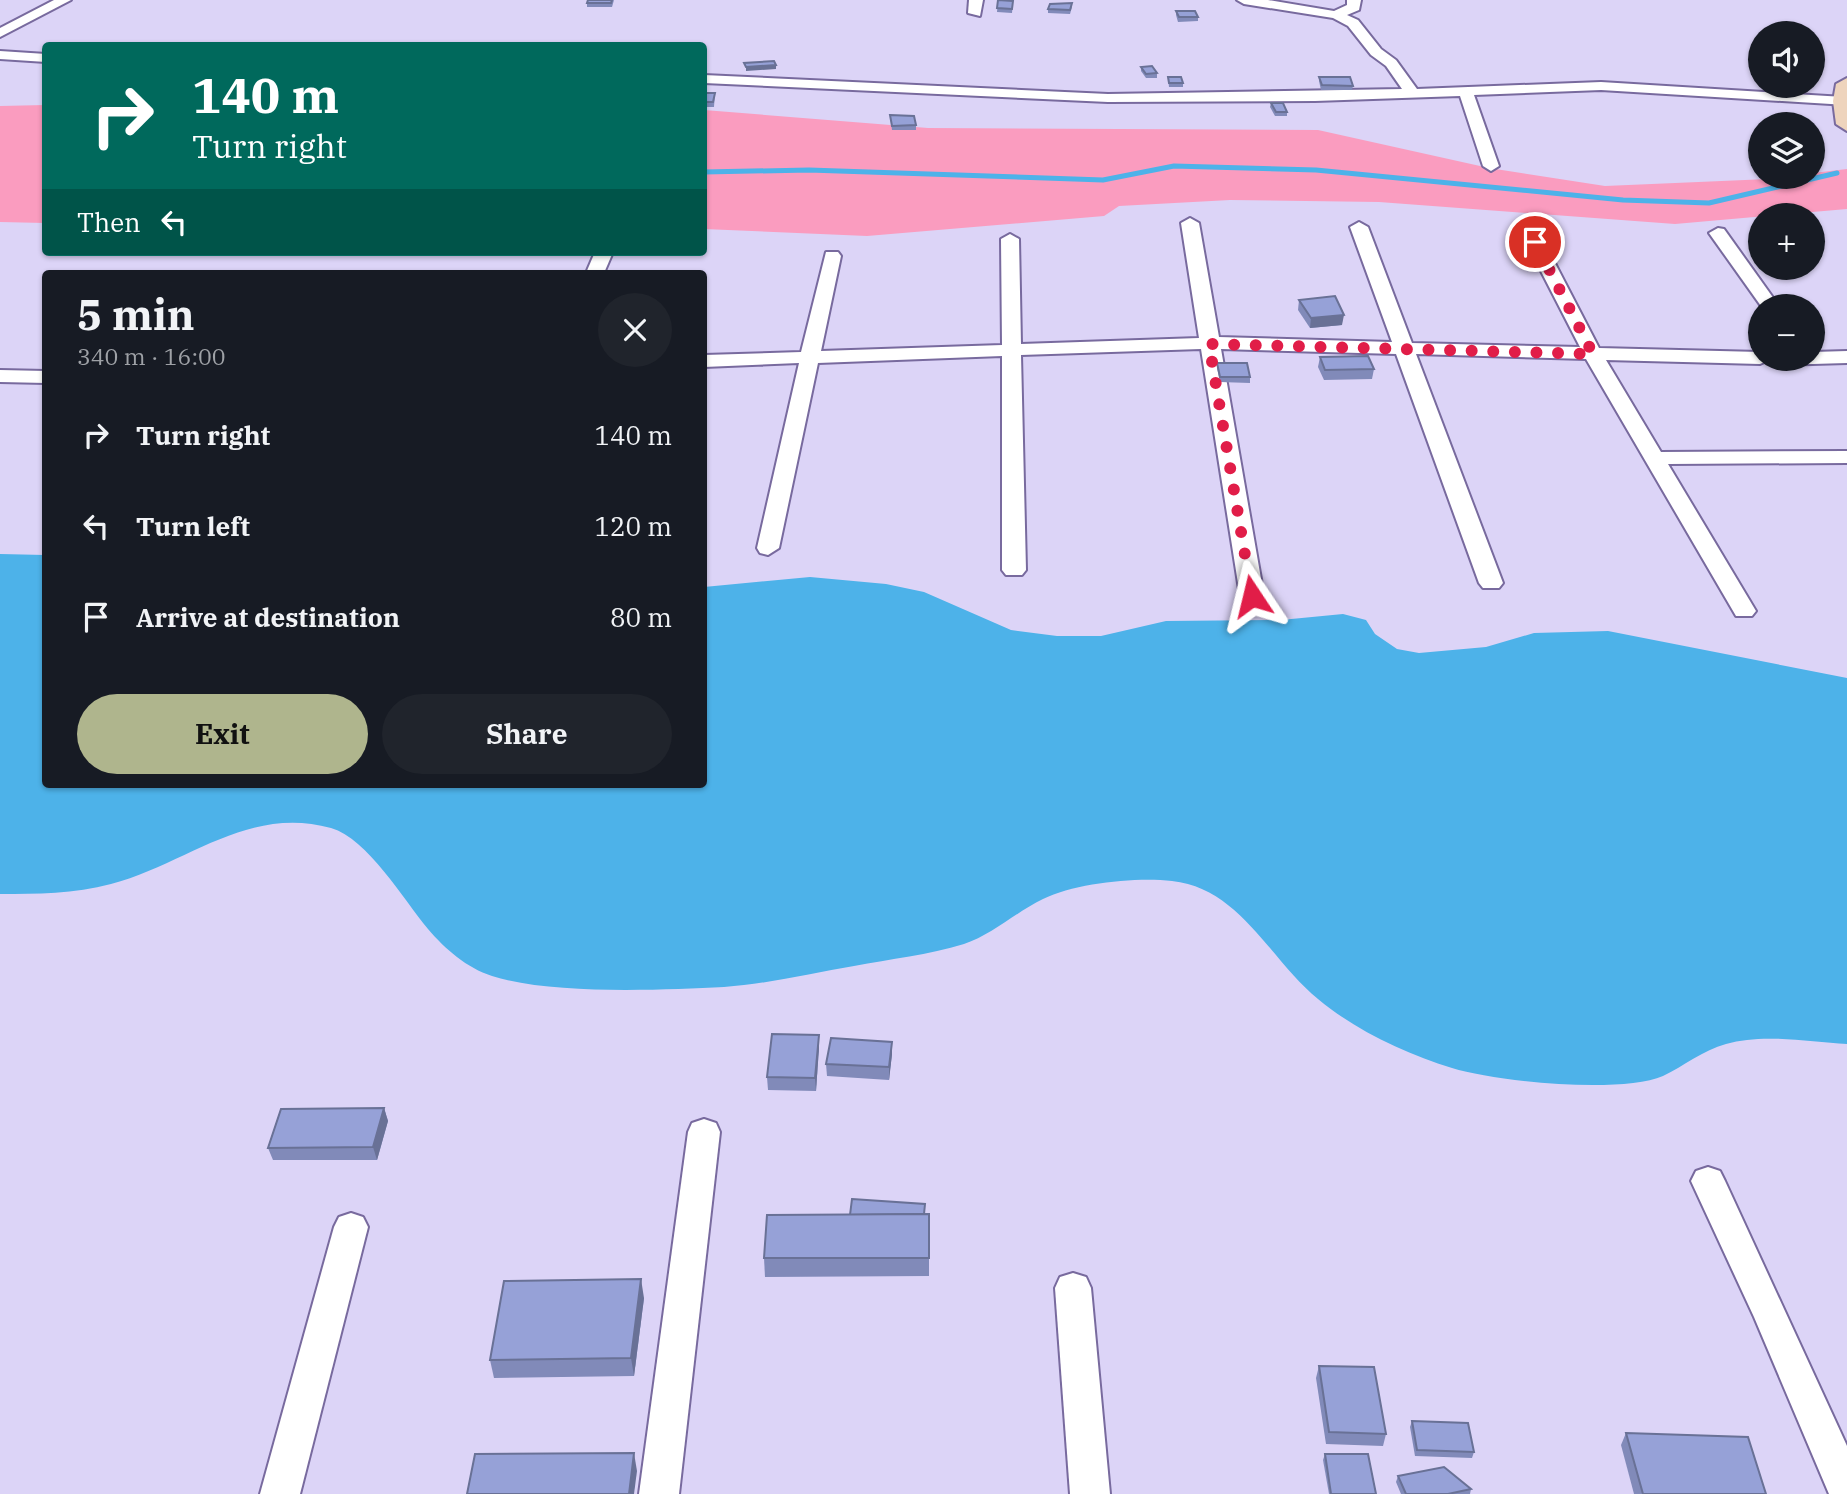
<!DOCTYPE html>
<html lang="en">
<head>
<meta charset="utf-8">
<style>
  body { margin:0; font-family:"IBM Plex Serif",serif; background:#20242c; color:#f1f3f6; height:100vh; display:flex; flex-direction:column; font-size:26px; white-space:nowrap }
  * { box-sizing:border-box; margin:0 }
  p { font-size:23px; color:#9ea1a6 }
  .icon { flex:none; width:38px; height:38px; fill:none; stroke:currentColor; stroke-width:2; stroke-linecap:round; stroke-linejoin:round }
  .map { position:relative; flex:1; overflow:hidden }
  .sheet { position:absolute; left:42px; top:270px; width:665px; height:518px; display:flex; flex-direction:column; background:#171b24; border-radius:7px; box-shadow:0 2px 5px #0004 }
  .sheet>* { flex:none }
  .guide { position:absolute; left:42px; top:42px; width:665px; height:214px; border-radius:7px; box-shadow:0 2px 5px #0004; background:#00695c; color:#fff; overflow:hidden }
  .buttons { position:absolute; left:1748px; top:21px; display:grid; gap:14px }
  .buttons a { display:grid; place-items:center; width:77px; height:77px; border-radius:50%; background:#171b24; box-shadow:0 2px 5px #0004; font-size:35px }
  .pin { position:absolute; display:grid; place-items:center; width:60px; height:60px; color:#fff; margin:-30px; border:4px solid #fff; border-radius:50%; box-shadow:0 2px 7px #0007 }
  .me { position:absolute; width:77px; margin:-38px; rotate:350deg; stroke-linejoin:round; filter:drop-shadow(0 0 5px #0008) }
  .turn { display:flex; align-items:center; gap:24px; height:147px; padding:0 35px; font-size:32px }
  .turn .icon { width:91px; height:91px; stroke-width:2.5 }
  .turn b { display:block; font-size:49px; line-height:60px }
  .then { display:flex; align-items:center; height:66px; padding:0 35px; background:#0003; gap:14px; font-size:26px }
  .round { display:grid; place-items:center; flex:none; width:74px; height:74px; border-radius:37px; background:#20242c }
  .head { display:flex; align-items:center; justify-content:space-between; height:119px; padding:0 35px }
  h1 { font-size:42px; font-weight:700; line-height:52px }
  .cta { display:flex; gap:14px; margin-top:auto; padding:14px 35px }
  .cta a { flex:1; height:80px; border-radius:42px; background:#afb58d; color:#111; font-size:28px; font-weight:700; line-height:80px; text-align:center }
  .cta a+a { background:#20242c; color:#f1f3f6 }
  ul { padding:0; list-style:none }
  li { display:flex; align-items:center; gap:21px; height:91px; padding:0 35px }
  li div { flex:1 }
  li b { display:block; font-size:26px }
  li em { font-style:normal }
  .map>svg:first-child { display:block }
</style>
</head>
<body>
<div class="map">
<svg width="1847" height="1494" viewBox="0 0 1847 1494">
  <rect width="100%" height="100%" fill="#dcd4f7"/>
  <g fill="#fa9cbf">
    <polygon points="45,105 45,223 0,222 0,106"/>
    <polygon points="704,110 928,128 1318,130 1489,168 1605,186 1813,177 1813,173 1847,169 1847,209 1675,224 1379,202 1230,200 1119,206 1104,216 867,236 704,229"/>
  </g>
  <path fill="#4db2e9" d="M0,554L45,555L46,784H704V587L810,577L886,584L924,592L1011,630L1057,636H1101L1166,621L1281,620L1343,614L1366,620L1375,634L1397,649L1419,653L1486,647L1534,633L1608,631L1847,678V1044C1809,1042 1763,1033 1726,1044C1703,1050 1684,1066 1663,1076C1621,1094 1497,1082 1452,1068C1406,1054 1355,1030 1318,999C1270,960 1240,888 1172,881C1136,877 1076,883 1043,899C1016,912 992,935 964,944C929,955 890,959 854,966C812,973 767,984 724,987C661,990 551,995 492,976C467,968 445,949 428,929C403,899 368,839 331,828C247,805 187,864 111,884C74,894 37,894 0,894Z"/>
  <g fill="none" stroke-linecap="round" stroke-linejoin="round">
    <polyline stroke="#4db2e9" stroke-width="5" points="704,172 809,170 1103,180 1174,166 1316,170 1623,200 1709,203 1837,173"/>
    <g stroke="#786a9e" stroke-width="4">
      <g id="street">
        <polygon points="54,0 71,0 0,37 0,28"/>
        <polygon points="969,0 983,0 980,16 968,13"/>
        <polygon points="1237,0 1268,0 1334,11 1347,5 1347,0 1361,0 1359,10 1347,15 1358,20 1381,49 1396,60 1417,89 1601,82 1844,97 1847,97 1847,105 1601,90 1474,95 1499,166 1491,171 1483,166 1460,96 1315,101 1108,102 704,83 704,75 1108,94 1402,89 1386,66 1371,55 1348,26 1333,18 1244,4"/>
        <polygon points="0,51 46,54 46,62 0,59"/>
        <polygon points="1190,218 1199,223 1219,337 1392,342 1350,227 1359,222 1368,227 1412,343 1580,347 1526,242 1535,237 1544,242 1599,348 1760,352 1760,359 1813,359 1813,352 1847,351 1847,363 1778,365 1769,360 1760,364 1606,360 1661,452 1847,451 1847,463 1668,464 1756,611 1752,616 1736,616 1586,359 1416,354 1503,583 1499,588 1483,588 1479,583 1396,354 1221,349 1264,596 1260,601 1244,601 1240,596 1201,349 1021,355 1026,570 1022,575 1006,575 1002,570 1002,356 818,363 779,548 768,555 760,553 757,548 799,363 704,367 704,355 801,352 826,252 838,252 841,256 821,351 1002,345 1001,239 1010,234 1019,239 1021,344 1199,338 1181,223"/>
        <polygon points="1718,228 1724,229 1779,306 1761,306 1709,233"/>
        <polygon points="595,252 613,252 604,273 586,273"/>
        <polygon points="0,370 46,371 46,383 0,382"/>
        <polygon points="704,1119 716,1123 720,1132 679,1494 639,1494 688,1132 692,1123"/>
        <polygon points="1708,1167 1720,1171 1725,1181 1847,1446 1847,1494 1829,1494 1754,1317 1691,1181 1696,1171"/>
        <polygon points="351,1213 363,1217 368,1227 300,1494 260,1494 334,1227 339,1217"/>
        <polygon points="1073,1273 1086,1277 1091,1288 1110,1494 1070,1494 1055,1288 1060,1277"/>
      </g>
    </g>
    <g stroke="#786a9e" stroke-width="4">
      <polygon id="secondary" points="1847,78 1847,131 1836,124 1833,101 1836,84"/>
    </g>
    <use href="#street" fill="#fff" fill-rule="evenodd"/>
    <use href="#secondary" fill="#eed4bd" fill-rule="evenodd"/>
  </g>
  <g fill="#818ab9">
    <polygon points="614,0 612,7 587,7 587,3"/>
    <polygon points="998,0 1013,1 1012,13 997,12"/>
    <polygon points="1072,7 1070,14 1048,13 1048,9"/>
    <polygon points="1176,11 1198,17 1198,21 1178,22 1176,15"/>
    <polygon points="1141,67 1157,73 1157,78 1146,78 1141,71"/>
    <polygon points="1168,77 1183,83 1183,87 1169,87"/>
    <polygon points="1319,77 1353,86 1352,90 1321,90 1319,81"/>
    <polygon points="704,93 715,93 714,107 704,107"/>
    <polygon points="1271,103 1287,112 1287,116 1275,116 1270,107"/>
    <polygon points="890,115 916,125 916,130 892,130"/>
    <polygon points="1299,300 1342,325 1310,328 1298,310"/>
    <polygon points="1320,357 1374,369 1372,379 1324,380 1318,367"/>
    <polygon points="1217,363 1250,377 1250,383 1220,382 1217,368"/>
    <polygon points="819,1035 819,1047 816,1091 768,1090 767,1077"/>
    <polygon points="892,1042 892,1054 889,1080 827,1076 826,1064"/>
    <polygon points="384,1108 388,1121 377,1160 273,1160 268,1148"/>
    <polygon points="925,1214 929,1214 929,1276 765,1277 764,1258"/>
    <polygon points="644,1298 634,1376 494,1378 490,1360"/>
    <polygon points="1319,1366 1386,1434 1383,1446 1326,1444 1316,1378"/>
    <polygon points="1412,1421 1474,1452 1472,1458 1415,1456 1410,1427"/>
    <polygon points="1626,1433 1766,1494 1634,1494 1621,1445"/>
    <polygon points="1325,1454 1376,1494 1329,1494 1323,1460"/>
    <polygon points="1398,1476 1471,1489 1470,1494 1401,1494 1396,1482"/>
  </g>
  <g fill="#697196">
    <polygon points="776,65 776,69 746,71 746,67"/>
    <polygon points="1344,315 1342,325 1310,328 1311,318"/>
    <polygon points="819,1035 819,1047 816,1091 815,1078"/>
    <polygon points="892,1042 892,1054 889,1080 889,1067"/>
    <polygon points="384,1108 388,1121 377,1160 373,1147"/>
    <polygon points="641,1279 644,1298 634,1376 631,1358"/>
    <polygon points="634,1453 637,1471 634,1494 629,1494"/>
  </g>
  <g fill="#96a1d7" stroke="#697196" stroke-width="2">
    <polygon points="588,0 612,0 611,3 587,3"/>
    <polygon points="998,0 1013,1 1012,9 997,8"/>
    <polygon points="1072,3 1070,10 1048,9 1050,4"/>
    <polygon points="1176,11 1195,11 1198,17 1179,17"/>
    <polygon points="774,61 776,65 746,67 744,63"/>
    <polygon points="1152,66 1157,73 1146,74 1141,67"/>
    <polygon points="1168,77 1181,77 1183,83 1169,83"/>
    <polygon points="1319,77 1350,77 1353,86 1322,85"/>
    <polygon points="704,93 715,93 713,102 704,102"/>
    <polygon points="1271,103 1283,103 1287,112 1276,112"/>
    <polygon points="890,115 914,116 916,125 892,126"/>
    <polygon points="1335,296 1344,315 1311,318 1299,300"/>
    <polygon points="1368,356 1374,369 1325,370 1320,357"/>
    <polygon points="1217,363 1247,363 1250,377 1220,377"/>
    <polygon points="772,1034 819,1035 815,1078 767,1077"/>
    <polygon points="831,1038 892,1042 889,1067 826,1064"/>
    <polygon points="384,1108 373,1147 268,1148 281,1109"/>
    <polygon points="852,1199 925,1204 924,1214 850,1215"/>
    <polygon points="929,1214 929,1258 764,1258 767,1215"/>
    <polygon points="641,1279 631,1358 490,1360 504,1281"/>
    <polygon points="1319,1366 1374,1367 1386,1434 1329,1432"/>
    <polygon points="1412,1421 1468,1423 1474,1452 1417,1450"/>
    <polygon points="1626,1433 1748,1437 1766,1494 1643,1494"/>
    <polygon points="634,1453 629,1494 467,1494 475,1454"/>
    <polygon points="1325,1454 1368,1454 1376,1494 1331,1494"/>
    <polygon points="1444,1467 1471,1489 1448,1494 1406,1494 1398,1476"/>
  </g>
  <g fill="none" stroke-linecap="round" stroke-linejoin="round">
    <polyline stroke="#e11d48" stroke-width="12" stroke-dasharray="0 21.6" points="1252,596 1209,344 1593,354 1535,242"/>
  </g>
</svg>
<div class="buttons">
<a><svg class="icon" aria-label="sound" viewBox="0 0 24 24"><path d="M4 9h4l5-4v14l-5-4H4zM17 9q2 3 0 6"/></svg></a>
<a><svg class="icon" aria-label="layers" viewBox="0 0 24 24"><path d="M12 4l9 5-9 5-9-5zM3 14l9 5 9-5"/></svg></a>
<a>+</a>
<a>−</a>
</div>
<div class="pin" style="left:1535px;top:242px;background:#d93025"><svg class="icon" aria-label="arrive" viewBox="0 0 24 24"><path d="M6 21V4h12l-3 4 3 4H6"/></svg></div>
<svg class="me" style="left:1252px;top:596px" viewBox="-20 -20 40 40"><path d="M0-17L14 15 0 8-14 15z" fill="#e11d48" stroke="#fff" stroke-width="4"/></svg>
<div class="guide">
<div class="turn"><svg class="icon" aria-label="right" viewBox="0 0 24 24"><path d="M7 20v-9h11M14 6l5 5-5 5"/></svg><div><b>140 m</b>Turn right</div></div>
<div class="then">Then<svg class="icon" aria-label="left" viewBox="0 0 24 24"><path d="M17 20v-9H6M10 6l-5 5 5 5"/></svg></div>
</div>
<section class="sheet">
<div class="head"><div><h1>5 min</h1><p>340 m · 16:00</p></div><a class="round"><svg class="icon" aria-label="close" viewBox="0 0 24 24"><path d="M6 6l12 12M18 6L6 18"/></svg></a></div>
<ul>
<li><svg class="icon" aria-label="right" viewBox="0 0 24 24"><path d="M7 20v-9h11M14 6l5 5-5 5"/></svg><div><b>Turn right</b></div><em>140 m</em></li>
<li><svg class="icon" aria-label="left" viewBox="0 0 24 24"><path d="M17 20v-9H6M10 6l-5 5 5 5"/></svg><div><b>Turn left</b></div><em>120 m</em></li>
<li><svg class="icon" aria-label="arrive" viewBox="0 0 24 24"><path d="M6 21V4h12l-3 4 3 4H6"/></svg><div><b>Arrive at destination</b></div><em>80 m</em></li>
</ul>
<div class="cta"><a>Exit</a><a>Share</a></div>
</section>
</div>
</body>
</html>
